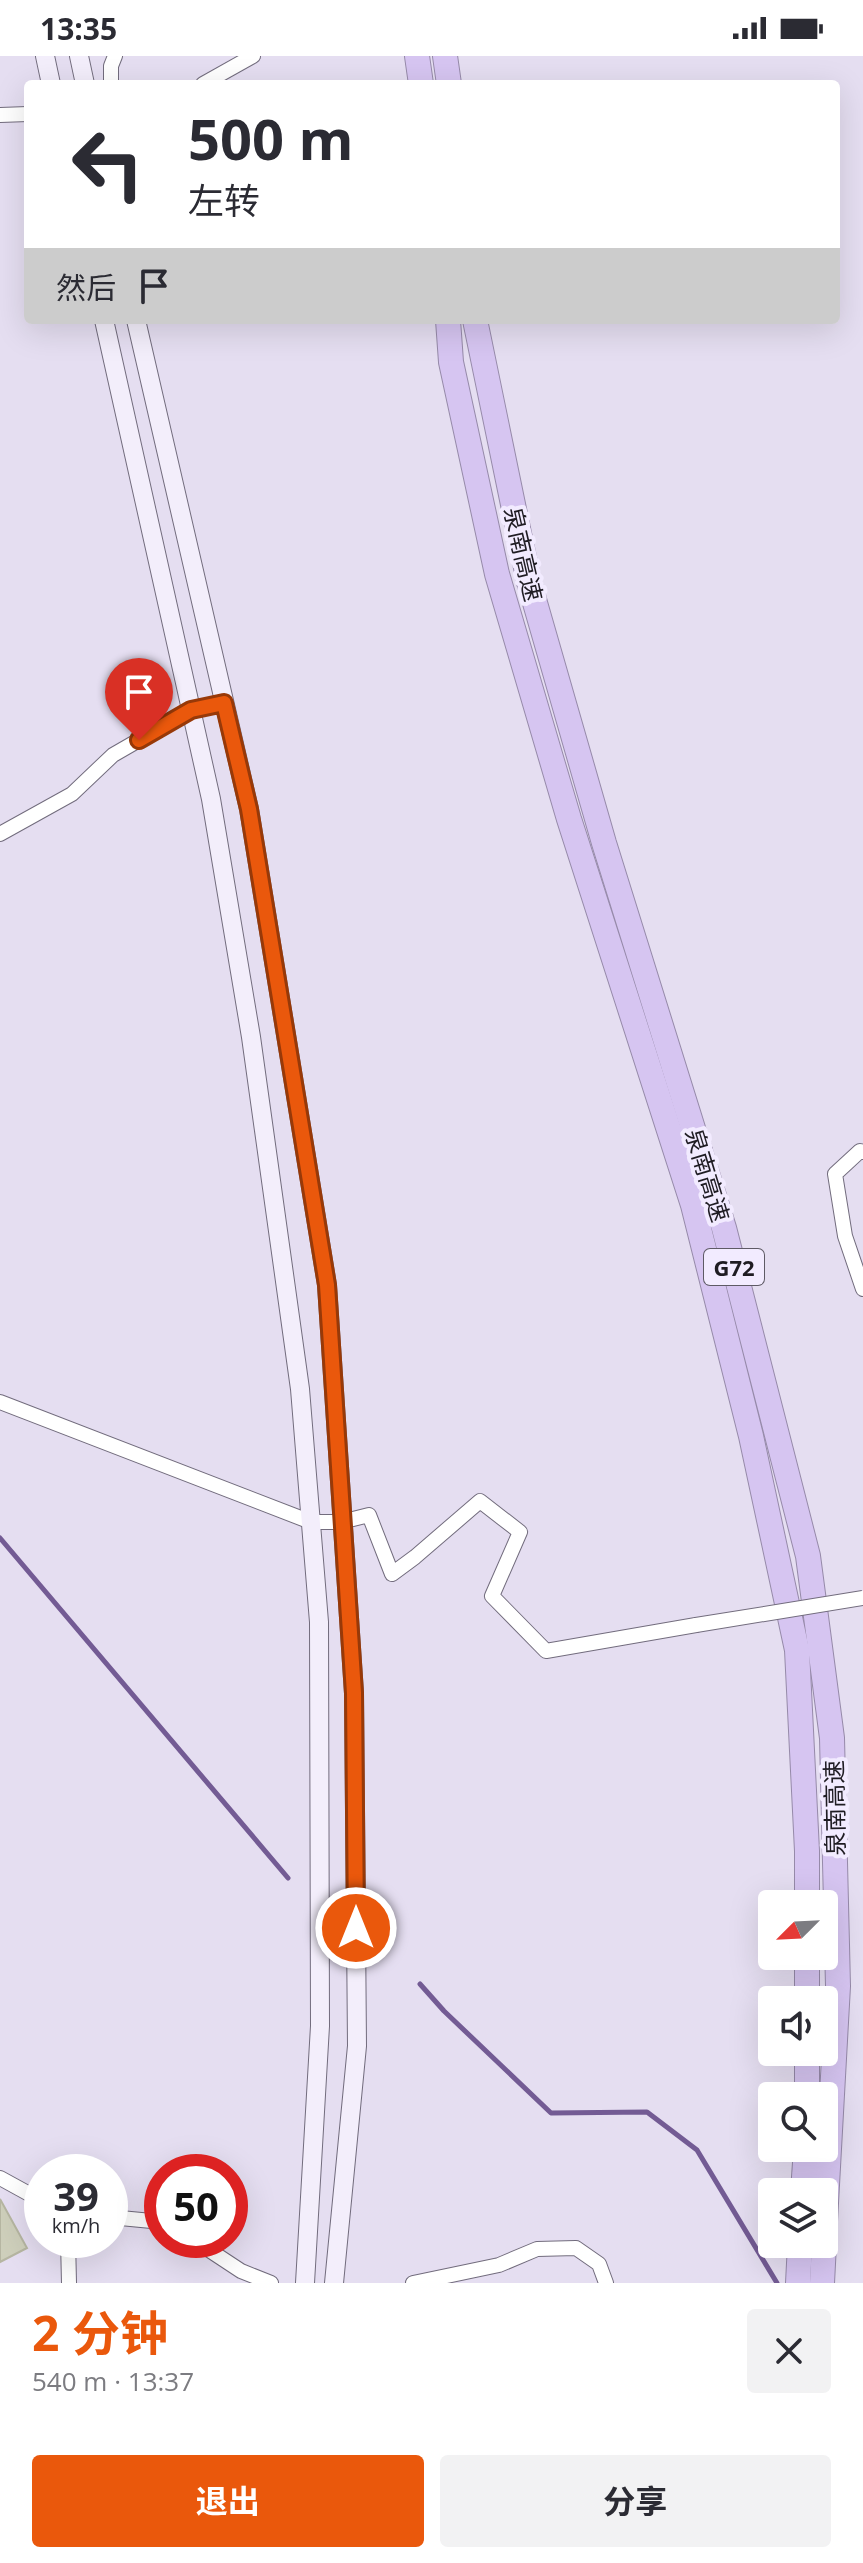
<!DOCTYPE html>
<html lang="zh">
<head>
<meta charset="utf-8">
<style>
  body { margin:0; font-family:"Open Sans","Noto Sans SC",sans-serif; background:#f2f2f3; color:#2b2b33; height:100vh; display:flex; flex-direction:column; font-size:30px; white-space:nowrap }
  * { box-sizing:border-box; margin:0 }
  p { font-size:26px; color:#7c7c81 }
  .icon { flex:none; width:44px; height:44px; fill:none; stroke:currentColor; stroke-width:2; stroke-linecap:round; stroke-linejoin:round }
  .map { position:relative; height:2227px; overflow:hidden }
  .drawer { display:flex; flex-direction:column; background:#fff; flex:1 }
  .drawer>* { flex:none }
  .banner { position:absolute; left:24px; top:24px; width:816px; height:244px; border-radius:8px; box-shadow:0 8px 32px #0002; background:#fff; color:#2b2b33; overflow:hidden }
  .needle { width:52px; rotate:246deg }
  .controls { position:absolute; left:758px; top:1834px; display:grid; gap:16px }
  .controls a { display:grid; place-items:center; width:80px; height:80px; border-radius:8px; background:#fff; box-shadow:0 8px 32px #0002; font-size:40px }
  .speed { position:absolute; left:24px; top:2098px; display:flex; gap:16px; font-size:40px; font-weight:700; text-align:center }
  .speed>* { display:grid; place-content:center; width:104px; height:104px; border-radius:50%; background:#fff; box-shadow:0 8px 32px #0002; line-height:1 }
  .speed small { font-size:20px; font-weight:400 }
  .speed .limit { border:12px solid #d22; background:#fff; color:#111 }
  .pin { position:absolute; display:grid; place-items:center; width:68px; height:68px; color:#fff; margin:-82px -34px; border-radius:50% 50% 50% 0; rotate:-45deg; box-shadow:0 0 8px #0007 }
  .pin .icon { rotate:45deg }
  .me { position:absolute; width:88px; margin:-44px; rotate:0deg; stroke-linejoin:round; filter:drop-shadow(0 0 6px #0008) }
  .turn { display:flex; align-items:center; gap:28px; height:168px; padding:0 32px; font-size:36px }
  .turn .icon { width:104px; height:104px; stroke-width:2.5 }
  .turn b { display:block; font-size:56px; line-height:68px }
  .then { display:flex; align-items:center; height:76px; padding:0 32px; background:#0003; gap:16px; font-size:30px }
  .round { display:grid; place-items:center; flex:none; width:84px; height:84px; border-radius:8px; background:#f2f2f3 }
  .head { display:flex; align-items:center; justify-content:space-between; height:136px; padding:0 32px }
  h1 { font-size:48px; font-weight:700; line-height:60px; color:#ea580c }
  .primary-button { display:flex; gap:16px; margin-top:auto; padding:16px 32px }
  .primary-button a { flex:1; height:92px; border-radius:8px; background:#ea580c; color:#fff; font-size:32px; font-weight:700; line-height:92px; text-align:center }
  .primary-button a+a { background:#f2f2f3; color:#2b2b33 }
  .status { display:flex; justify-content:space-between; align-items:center; height:56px; padding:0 40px; background:#fff; direction:ltr }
  .status svg { height:22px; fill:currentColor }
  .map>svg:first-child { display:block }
</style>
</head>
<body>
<div class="status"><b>13:35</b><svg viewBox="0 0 49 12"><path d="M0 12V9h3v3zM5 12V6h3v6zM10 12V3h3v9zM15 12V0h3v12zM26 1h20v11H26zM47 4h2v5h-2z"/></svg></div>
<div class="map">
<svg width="863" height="2227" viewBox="0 0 863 2227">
  <rect width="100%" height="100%" fill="#e5def1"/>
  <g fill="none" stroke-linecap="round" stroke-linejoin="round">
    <g stroke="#735b94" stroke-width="5">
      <polyline points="0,1482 288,1822"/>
      <polyline points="420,1928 444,1955 551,2057 647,2056 697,2094 777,2227"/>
    </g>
  </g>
  <polygon fill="#cecfbb" stroke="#b6b6a2" stroke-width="2" points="0,2143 27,2192 0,2206"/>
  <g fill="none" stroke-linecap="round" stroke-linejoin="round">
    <g stroke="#726c7d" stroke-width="16">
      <g id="minor">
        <polyline points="111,28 111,10 115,0"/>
        <polyline points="203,28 253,0"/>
        <polyline points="0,59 28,58"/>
        <polyline points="0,778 72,738 113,699 191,654 224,647"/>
        <polyline points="863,1096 860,1095 835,1118 845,1180 863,1233"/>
        <polyline points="0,1346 311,1466 341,1466 369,1459 392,1518 415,1501 480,1445 520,1476 492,1540 546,1595 696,1569"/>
        <polyline points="0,2122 42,2145"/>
        <polyline points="110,2161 162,2166"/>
        <polyline points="68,2184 69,2227"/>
        <polyline points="194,2184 241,2215 271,2227"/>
        <polyline points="413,2227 499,2209 537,2193 576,2192 599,2208 606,2227"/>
      </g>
    </g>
    <g stroke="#726c7d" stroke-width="20">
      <g id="secondary">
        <polyline points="45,0 51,28"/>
        <polyline points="79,0 85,28"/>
        <polyline points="104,264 211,743 251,981 300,1333 319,1566 320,1970 305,2227"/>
        <polyline points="136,264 249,753 327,1229 354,1637 357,1990 334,2227"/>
      </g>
    </g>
    <g stroke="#968aa9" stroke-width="26">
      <g id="motorway">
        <polyline points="417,0 421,28"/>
        <polyline points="445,0 449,28"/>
        <polyline points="448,264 451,306 497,518 569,763 693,1149 751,1380 797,1594 807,1795 807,1848"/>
        <polyline points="475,264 529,526 604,787 724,1172 808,1500 832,1682 838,1930 824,2183"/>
        <polyline points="807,1900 807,1944"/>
        <polyline points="807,1996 807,2040"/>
        <polyline points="803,2136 806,2092"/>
        <polyline points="798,2227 800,2188"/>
        <polyline points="822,2227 824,2188"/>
      </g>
    </g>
    <use href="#minor" stroke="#fff" stroke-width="14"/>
    <use href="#secondary" stroke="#f3eefb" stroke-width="18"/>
    <use href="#motorway" stroke="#d6c5f1" stroke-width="24"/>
    <g stroke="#726c7d" stroke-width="16" stroke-linecap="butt">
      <polyline id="minor-bridge" points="696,1569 863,1542"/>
    </g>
    <use href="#minor-bridge" stroke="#fff" stroke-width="14"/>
  </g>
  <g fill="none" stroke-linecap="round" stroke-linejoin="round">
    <g stroke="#983908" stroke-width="20">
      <polyline id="route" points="139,684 191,654 224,647 249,753 327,1229 354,1637 356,1872"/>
    </g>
    <use href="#route" stroke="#ea580c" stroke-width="14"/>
  </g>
  <g text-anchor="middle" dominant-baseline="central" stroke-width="8" stroke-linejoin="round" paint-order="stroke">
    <rect fill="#f2ebff" stroke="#5e5a65" stroke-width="2" x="704" y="1193" width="60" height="36" rx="6"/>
    <g font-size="22" font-weight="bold" fill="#1f1c23">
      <text x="734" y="1211">G72</text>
    </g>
    <g font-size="24" fill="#1f1c23" stroke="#f2ebff">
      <text transform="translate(524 498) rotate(77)">泉南高速</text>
      <text transform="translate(708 1119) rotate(73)">泉南高速</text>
      <text transform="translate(834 1752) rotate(-91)">泉南高速</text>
    </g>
  </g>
</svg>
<div class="controls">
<a><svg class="needle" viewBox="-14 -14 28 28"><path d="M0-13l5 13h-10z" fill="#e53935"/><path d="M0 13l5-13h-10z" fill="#7c7c81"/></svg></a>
<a><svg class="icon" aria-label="sound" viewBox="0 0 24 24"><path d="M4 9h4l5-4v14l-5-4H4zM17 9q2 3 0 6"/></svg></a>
<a><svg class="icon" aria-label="search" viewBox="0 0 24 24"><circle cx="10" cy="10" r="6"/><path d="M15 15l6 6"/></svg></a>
<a><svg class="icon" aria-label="layers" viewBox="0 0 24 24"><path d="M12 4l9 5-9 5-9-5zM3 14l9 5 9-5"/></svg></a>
</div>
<div class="speed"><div>39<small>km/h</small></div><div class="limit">50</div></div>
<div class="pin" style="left:139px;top:684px;background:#d93025"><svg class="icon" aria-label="arrive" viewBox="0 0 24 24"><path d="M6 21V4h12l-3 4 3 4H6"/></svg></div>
<svg class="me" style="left:356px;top:1872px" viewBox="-20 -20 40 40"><circle r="17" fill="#ea580c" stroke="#fff" stroke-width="3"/><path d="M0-11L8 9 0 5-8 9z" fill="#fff"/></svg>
<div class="banner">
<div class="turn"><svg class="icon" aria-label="left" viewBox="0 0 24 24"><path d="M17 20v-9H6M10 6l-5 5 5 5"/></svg><div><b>500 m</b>左转</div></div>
<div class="then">然后<svg class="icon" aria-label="arrive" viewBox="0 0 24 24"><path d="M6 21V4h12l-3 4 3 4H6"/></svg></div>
</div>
</div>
<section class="drawer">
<div class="head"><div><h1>2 分钟</h1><p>540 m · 13:37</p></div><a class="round"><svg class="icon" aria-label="close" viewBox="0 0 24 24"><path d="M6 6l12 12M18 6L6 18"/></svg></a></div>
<div class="primary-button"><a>退出</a><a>分享</a></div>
</section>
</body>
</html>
